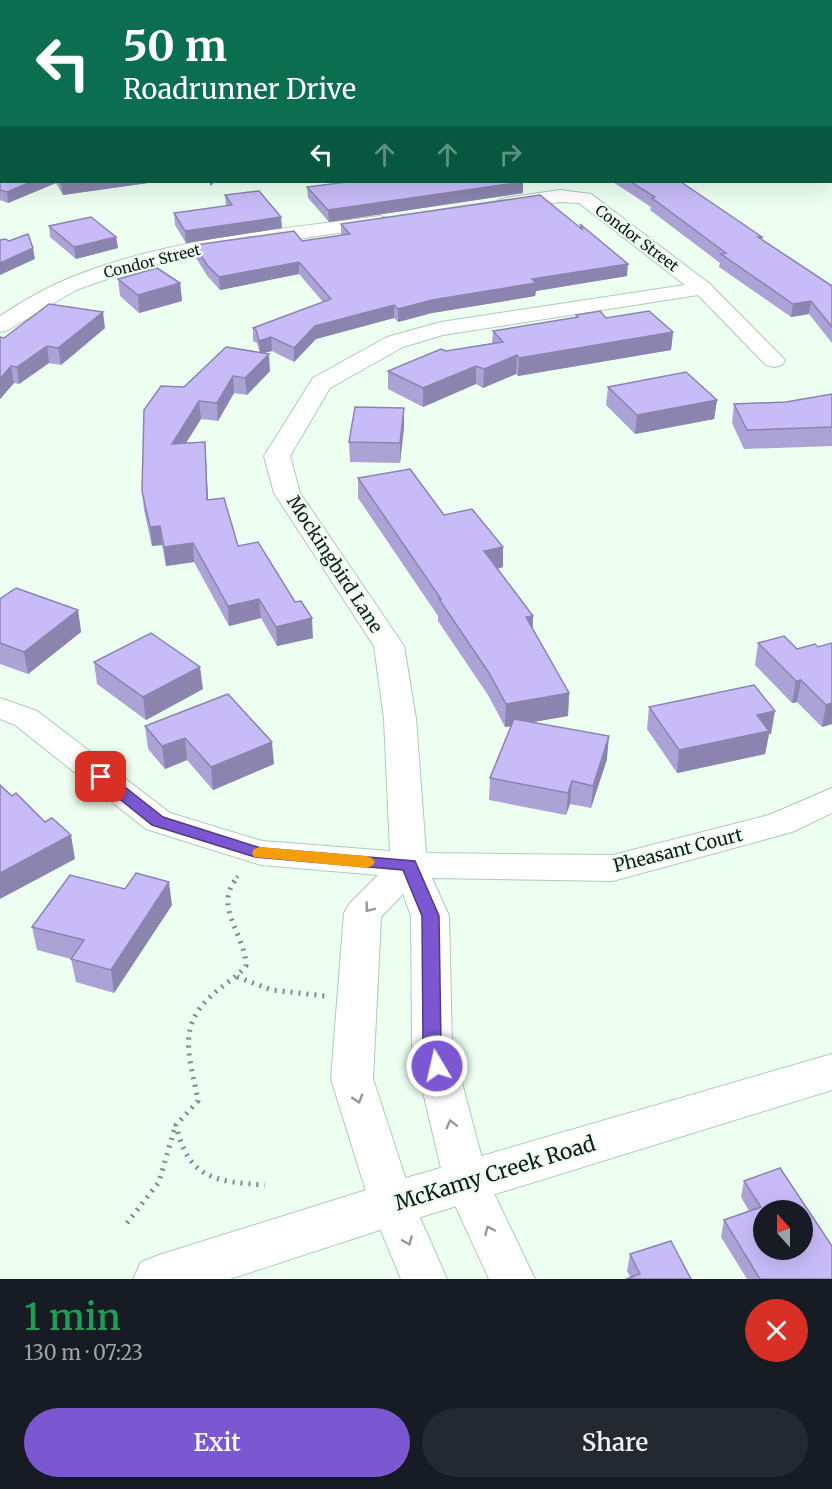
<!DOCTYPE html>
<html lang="en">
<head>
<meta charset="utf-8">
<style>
  body { margin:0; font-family:Merriweather,serif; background:#242831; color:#f1f3f6; height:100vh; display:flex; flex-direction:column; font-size:22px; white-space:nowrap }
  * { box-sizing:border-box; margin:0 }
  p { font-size:20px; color:#9ea1a6 }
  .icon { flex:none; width:33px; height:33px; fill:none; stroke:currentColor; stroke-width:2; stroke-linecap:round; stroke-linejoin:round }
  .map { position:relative; height:1279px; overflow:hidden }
  .side { display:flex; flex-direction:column; background:#171b24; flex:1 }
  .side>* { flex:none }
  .top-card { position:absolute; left:0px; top:0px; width:832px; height:183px; box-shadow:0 6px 24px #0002; background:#0b6e4f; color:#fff; overflow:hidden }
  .needle { width:39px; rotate:339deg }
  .fabs { position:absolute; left:753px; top:1200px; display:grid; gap:12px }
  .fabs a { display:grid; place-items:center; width:60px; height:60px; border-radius:50%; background:#171b24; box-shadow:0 6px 24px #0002; font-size:30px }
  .pin { position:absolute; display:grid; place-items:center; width:51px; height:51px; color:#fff; margin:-26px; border-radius:12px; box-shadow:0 3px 9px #0006 }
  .me { position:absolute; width:66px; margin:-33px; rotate:351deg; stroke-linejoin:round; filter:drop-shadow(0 0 4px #0008) }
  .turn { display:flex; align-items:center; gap:21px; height:126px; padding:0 24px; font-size:27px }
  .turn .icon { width:78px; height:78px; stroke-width:2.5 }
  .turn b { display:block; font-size:42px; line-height:51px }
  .lanes { display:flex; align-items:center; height:57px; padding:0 24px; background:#0003; justify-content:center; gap:30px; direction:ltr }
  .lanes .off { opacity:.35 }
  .round { display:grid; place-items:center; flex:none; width:63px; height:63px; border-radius:32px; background:#242831 }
  .overview { display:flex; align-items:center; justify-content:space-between; height:102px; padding:0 24px }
  h1 { font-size:36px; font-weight:600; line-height:45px; color:#1e9e55 }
  .button { display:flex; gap:12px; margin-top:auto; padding:12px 24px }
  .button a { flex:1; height:69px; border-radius:36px; background:#7b58d2; color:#fff; font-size:24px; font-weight:600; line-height:69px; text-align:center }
  .button a+a { background:#242831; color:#f1f3f6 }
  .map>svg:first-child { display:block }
</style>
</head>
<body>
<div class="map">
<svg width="832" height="1279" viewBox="0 0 832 1279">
  <rect width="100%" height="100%" fill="#ecfff1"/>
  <polygon fill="#d7fce1" points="163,0 802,0 805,1 164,2"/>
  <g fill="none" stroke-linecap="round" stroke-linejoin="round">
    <g stroke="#aecbb6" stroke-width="2">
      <g id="lane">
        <rect x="419" y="0" width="6" height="2"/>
        <polygon points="665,0 671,0 664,2"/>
        <rect x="691" y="0" width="6" height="2"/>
        <rect x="724" y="0" width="6" height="2"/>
        <polygon points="755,0 765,2 756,2"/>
        <rect x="831" y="6" width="1" height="4"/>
        <rect x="831" y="35" width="1" height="5"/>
        <rect x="831" y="49" width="1" height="4"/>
      </g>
    </g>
    <g stroke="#aecbb6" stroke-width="2">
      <g id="street">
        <rect x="0" y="99" width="2" height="10"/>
        <polygon points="560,190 591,194 710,284 785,360 782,365 774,367 766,365 698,295 443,335 403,347 330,388 290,456 300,493 404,646 416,719 426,853 613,855 769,815 832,788 832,813 792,832 613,881 432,878 449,916 452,1045 488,1181 535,1279 489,1279 444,1181 412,1045 411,916 403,894 381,917 373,1079 414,1204 447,1279 401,1279 370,1204 331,1079 344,913 350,903 378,875 261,865 146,829 15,725 0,719 0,698 37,711 170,813 262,841 390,851 384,719 374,646 274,493 264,456 313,378 387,337 441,322 685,285 579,203 560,202 505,210 498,208 496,204 498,200 505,198"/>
        <path d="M380,216L387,218L390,222L387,226L235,248L135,269L76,290L8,330L0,332V316C23,301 47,287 72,277C169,238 278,230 380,216Z"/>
      </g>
    </g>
    <g stroke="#aecbb6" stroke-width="2">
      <g id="secondary">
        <polygon points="824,0 832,0 832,4 831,2"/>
        <polygon points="832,1054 832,1090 392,1226 230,1279 133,1279 141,1262 159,1255 392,1182"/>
      </g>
    </g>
    <polyline stroke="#7e8c82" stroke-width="4" stroke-dasharray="1.5 4.5" stroke-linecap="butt" points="233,882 238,876"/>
    <g stroke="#7e8c82" stroke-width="5" stroke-dasharray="2 6" stroke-linecap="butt">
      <path d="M235,881C214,908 245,933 246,966C235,979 219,987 207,1000C176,1031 192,1064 198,1101L176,1125C188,1179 216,1182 265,1185"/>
      <polyline points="237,977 272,990 325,996"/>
      <polyline points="127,1223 159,1182 175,1127"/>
    </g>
    <use href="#lane" fill="#fff" fill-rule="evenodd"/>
    <use href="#street" fill="#fff" fill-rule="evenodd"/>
    <use href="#secondary" fill="#fff" fill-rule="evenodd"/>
  </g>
  <g fill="#aba2d5">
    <rect x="441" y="0" width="203" height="2"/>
    <polygon points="0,107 2,107 2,182 155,182 63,195 56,183 8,203 0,200"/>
    <polygon points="523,182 523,193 329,222 308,198 307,187"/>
    <polygon points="613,182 677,182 762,237 762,240 832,286 832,343 809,314 791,317 719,267 720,263 650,210 651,207"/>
    <polygon points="225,195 282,228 186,243 175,225 174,213 226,206"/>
    <polygon points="341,224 580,228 580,224 627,276 536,291 535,296 432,313 398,322 394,318 316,339 294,362 272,351 263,353 270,371 247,395 234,393 218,421 201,419 186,443 206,460 208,500 238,546 313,638 277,646 261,618 229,626 194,562 166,566 162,545 152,546 144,510 142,491 184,387 260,353 257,343 253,341 253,328 323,302 299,274 220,290 208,277 196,258 195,245 302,241 341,236"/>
    <polygon points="49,226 116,237 118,248 76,259 50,237"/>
    <polygon points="118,279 180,283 182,301 139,313 120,296"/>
    <polygon points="576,315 606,318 673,332 671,350 518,376 516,374 483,388 476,384 423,407 388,389 388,371 446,351 492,343 493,331 575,318"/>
    <polygon points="105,328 61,365 49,363 19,384 14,383 0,399 0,337 4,338"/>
    <polygon points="608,387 717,400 714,419 635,434 606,405"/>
    <polygon points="832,394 832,446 744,449 732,423 734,404 786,402"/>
    <polygon points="404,427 400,463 350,462 349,442"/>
    <polygon points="358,478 444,515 503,547 503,567 497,569 533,616 533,629 569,693 568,716 531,722 607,759 591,808 570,804 566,815 489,800 490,778 511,726 505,727 488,695 438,621 438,616 358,498"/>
    <polygon points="0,599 78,610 81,632 28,674 0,664"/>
    <polygon points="758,643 797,649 818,647 832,643 832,724 822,727 797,702 792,703 755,665"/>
    <polygon points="94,662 203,689 146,720 97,684"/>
    <polygon points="649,707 771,734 769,734 765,754 677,773 647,729"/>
    <polygon points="145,726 274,764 213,790 187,760 165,769 148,749"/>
    <polygon points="172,905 114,993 76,982 71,959 37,950 32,927"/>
    <polygon points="744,1181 832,1279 747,1279 721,1237 724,1220 749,1211 741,1197"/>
    <polygon points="630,1254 691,1279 631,1278 627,1271"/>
  </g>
  <g fill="#8b84ae">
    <polygon points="2,66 2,76 0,77 0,67"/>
    <rect x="831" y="75" width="1" height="17"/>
    <polygon points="31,182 55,182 56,183 8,203 7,192"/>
    <polygon points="80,182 155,182 63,195 61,184"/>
    <polygon points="210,182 215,182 210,186"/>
    <polygon points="523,182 523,193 329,222 328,210"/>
    <polygon points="281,217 282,228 186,243 185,231"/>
    <polygon points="116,237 118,248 76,259 74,247"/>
    <polygon points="33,248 35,259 0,275 0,263"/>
    <polygon points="299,262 299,274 220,290 219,277"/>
    <polygon points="628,264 627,276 536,291 535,296 432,313 398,322 398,309 432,300 532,279"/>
    <polygon points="180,283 182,301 139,313 138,295"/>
    <polygon points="811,301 809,314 791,317 793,304"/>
    <polygon points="394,305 394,318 316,339 294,362 294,348 315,326"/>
    <polygon points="103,312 105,328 61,365 58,348"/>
    <polygon points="673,332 671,350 518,376 519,358"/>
    <polygon points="271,337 272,351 260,354 259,341"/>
    <polygon points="47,346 49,363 19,384 17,367"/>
    <polygon points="269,354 270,371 247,395 245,378"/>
    <polygon points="517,355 516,374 483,388 484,369"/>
    <polygon points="11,366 14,383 0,399 0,379"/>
    <polygon points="476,366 476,384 423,407 423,388"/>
    <polygon points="233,376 234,393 218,421 217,403"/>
    <polygon points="717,400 714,419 635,434 637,415"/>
    <polygon points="199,401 201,419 174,462 172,444"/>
    <polygon points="404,408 404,427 400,463 400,443"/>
    <polygon points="205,442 206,460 209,519 207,500"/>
    <polygon points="160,526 162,545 152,546 150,527"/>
    <polygon points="193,543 194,562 166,566 164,547"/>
    <polygon points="503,547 503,567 483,572 484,551"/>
    <polygon points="259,599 261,618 229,626 228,606"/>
    <polygon points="78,610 81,632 28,674 24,652"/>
    <polygon points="533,616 532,637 526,617"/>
    <polygon points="312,618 313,638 277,646 276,627"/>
    <polygon points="200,667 203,689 146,720 143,697"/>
    <polygon points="801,680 797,702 792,703 796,681"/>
    <polygon points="569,693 568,716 505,727 506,704"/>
    <polygon points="832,703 832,724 822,727 826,705"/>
    <polygon points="775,711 771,734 769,734 765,754 677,773 679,750 757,715"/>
    <polygon points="609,736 607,759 591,808 593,786"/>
    <polygon points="185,738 187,760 165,769 162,746"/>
    <polygon points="272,742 274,764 213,790 211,767"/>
    <polygon points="572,781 570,804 566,815 568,793"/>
    <polygon points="71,835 75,859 0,899 0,873"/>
    <polygon points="169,882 172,905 114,993 111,970"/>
  </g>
  <g fill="#c7bcf8" stroke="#8b84ae" stroke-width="1.5" fill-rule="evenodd">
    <polygon points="0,0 156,0 157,2 2,2 2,12 0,11"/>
    <polygon points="478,0 644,0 644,2 478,2 479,0"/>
    <polygon points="0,21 2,22 2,66 0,67"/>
    <polygon points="831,59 832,60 832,75 831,75"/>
    <rect x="0" y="107" width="2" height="46"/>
    <polygon points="0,162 2,162 2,182 31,182 7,192 0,190"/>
    <polygon points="60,182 80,182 61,184"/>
    <polygon points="347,182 523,182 328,210 307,187"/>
    <polygon points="631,182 681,182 762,237 758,237 832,286 832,327 811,301 793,304 721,254 726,253 652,198 655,197"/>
    <polygon points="259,191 281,217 185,231 174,213 232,205 225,195"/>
    <polygon points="540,195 583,230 580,224 628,264 532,279 536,283 432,300 398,309 394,305 315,326 294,348 271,337 259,341 256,330 253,328 331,299 299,262 219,277 207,265 195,245 294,231 302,241 350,234 341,224"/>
    <polygon points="91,217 116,237 74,247 49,226"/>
    <polygon points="28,234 33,248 0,263 0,240 5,239 9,241"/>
    <polygon points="157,268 180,283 138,295 118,279"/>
    <polygon points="49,304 103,312 58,348 47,346 17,367 11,366 0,379 0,337 4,338"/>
    <polygon points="600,311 606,318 649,311 673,332 519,358 517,355 484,369 476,366 423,388 388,371 441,349 446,351 503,342 493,331 578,317 576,315"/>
    <polygon points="226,347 269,354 245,378 233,376 217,403 199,401 172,444 205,442 207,500 224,498 238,546 258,542 295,602 301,601 312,618 276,627 259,599 228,606 193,543 164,547 160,526 150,527 142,491 144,410 161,386 184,387"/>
    <polygon points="686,372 717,400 637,415 608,387"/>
    <polygon points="832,394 832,427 747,430 734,404 786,402"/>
    <polygon points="355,407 404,408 400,443 349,442"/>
    <polygon points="410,469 444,515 472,509 503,547 484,551 533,616 526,617 569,693 506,704 489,673 439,599 441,599 358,478"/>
    <polygon points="16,588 78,610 24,652 0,643 0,599"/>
    <polygon points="151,633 200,667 143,697 94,662"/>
    <polygon points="784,636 797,649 815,644 818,647 832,643 832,703 826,705 801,680 796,681 758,643"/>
    <polygon points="754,685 775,711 757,715 769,731 679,750 649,707"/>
    <polygon points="228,694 272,742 211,767 185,738 162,746 145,726"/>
    <polygon points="514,719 609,736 593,786 572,781 568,793 490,778"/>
    <polygon points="0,785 12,796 16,793 45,822 52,818 71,835 0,873"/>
    <polygon points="136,873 169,882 111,970 71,959 84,940 32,927 70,875 125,889"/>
    <path d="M780,1168L832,1246V1279H760L724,1220L761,1207L744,1181ZM764,1210H802V1250H764Z"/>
    <polygon points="671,1241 691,1279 626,1279 640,1274 630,1254"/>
  </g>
  <defs><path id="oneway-chevron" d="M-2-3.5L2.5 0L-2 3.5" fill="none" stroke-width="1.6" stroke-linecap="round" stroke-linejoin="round" transform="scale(1.5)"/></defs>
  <g stroke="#949996">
    <use href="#oneway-chevron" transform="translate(369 908) rotate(128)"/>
    <use href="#oneway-chevron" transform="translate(358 1099) rotate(73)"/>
    <use href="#oneway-chevron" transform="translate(451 1124) rotate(-104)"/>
    <use href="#oneway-chevron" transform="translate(489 1230) rotate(-115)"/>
    <use href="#oneway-chevron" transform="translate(408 1241) rotate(67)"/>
  </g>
  <polygon fill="#7b58d2" stroke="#503988" stroke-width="1.5" points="101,772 107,773 163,817 261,848 415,861 439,916 441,1045 446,1066 443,1071 437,1073 430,1071 423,1045 422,916 403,870 255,857 152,825 96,780 94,777 96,773"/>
  <polygon fill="#f59e0b" points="260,847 366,856 372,858 375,862 372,866 366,868 254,857 252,853 254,849"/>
  <g text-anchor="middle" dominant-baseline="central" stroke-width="4.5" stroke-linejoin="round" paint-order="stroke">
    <g font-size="15" fill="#121c15" stroke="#ecfff1">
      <text transform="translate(637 238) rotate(37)">Condor Street</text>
      <text transform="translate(152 261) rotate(-14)">Condor Street</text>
    </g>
    <g font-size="18" fill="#121c15" stroke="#ecfff1">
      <text transform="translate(335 564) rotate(57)">Mockingbird Lane</text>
      <text transform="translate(678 850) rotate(-14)">Pheasant Court</text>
    </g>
    <g font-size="21" fill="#121c15" stroke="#ecfff1">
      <text transform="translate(495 1173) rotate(-17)">McKamy Creek Road</text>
    </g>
  </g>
</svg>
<div class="fabs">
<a><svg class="needle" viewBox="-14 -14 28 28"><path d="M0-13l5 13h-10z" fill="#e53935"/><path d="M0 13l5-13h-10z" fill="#9ea1a6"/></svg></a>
</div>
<div class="pin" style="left:101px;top:777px;background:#d93025"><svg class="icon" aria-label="arrive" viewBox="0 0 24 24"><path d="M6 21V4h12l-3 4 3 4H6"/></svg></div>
<svg class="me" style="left:437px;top:1066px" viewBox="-20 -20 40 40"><circle r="17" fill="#7b58d2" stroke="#fff" stroke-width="3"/><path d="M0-11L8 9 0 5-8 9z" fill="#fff"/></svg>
<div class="top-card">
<div class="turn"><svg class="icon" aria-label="left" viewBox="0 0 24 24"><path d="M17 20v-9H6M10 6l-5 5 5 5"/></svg><div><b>50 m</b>Roadrunner Drive</div></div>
<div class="lanes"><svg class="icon" aria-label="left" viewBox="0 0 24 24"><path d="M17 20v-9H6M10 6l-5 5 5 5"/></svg><svg class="icon off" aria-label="ahead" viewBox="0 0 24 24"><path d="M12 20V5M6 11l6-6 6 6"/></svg><svg class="icon off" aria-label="ahead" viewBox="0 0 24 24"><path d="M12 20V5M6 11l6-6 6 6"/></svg><svg class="icon off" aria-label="right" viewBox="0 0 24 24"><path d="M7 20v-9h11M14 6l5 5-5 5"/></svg></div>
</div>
</div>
<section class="side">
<div class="overview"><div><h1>1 min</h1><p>130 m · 07:23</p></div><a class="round" style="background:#d93025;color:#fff"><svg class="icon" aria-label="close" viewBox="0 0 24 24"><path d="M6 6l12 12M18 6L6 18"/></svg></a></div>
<div class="button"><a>Exit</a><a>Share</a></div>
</section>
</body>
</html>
